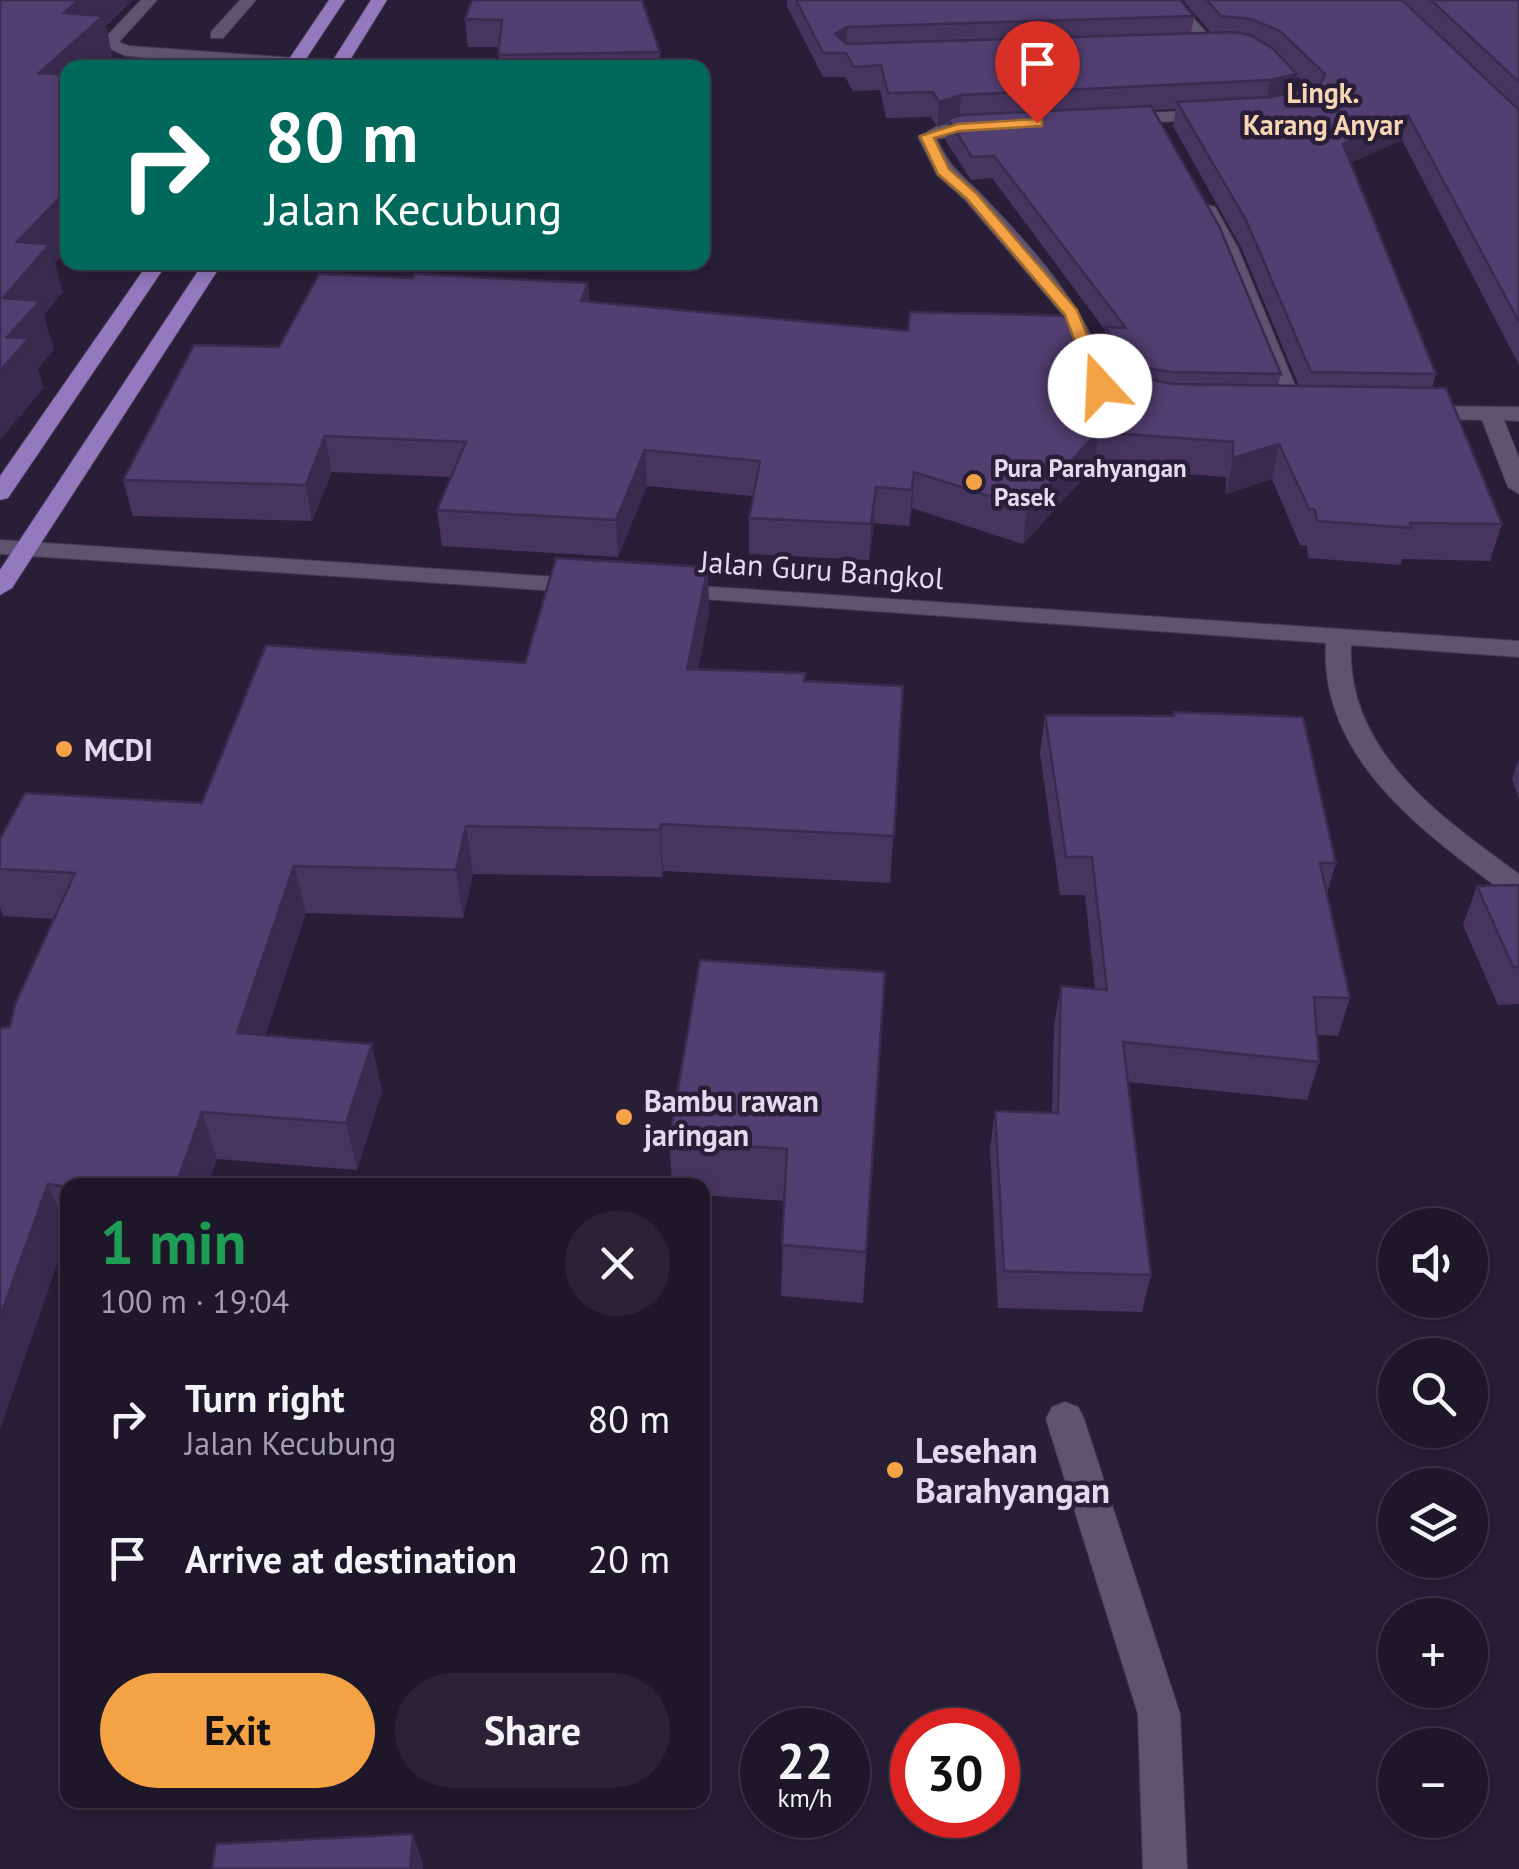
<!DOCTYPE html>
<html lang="en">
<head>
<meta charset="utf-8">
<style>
  body { margin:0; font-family:"PT Sans",sans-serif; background:#2b2335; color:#f1f3f6; height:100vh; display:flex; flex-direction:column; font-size:38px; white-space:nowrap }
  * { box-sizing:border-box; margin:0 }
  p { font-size:32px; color:#a19fa8 }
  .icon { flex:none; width:55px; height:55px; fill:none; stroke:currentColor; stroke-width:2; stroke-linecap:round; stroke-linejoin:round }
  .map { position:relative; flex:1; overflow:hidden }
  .sheet { position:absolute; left:60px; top:1178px; width:650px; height:630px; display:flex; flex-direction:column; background:#1e1629; border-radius:20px; box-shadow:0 5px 15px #0003,0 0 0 2px #3c3546 }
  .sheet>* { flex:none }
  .banner { position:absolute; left:60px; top:60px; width:650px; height:210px; border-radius:20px; box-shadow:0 5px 15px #0003,0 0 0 2px #3c3546; background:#00695c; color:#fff; overflow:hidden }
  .buttons { position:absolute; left:1378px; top:1208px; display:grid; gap:20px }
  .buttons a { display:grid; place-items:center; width:110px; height:110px; border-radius:50%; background:#1e1629; box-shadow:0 5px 15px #0003,0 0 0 2px #3c3546; font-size:50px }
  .speed { position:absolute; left:740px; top:1708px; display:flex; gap:20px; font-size:50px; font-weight:700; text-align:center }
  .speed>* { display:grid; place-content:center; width:130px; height:130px; border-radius:50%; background:#1e1629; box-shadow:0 5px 15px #0003,0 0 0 2px #3c3546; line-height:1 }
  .speed small { font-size:25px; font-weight:400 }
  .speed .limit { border:15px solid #d22; background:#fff; color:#111 }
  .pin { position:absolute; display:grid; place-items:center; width:85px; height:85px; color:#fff; margin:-102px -42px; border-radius:50% 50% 50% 0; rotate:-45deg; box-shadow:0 0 10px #0007 }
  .pin .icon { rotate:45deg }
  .me { position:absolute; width:110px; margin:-55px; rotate:340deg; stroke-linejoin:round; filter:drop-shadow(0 0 8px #0008) }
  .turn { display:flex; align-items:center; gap:35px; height:210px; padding:0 40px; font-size:45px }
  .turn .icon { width:130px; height:130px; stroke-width:2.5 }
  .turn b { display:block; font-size:70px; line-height:85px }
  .round { display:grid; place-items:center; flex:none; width:105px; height:105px; border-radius:52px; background:#2b2335 }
  .head { display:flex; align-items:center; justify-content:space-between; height:170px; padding:0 40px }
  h1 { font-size:60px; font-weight:700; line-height:75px; color:#1e9e55 }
  .cta { display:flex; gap:20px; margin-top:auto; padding:20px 40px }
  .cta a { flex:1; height:115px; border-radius:60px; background:#f4a344; color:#111; font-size:40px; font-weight:700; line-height:115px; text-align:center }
  .cta a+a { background:#2b2335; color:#f1f3f6 }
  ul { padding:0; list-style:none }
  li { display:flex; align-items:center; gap:30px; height:140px; padding:0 40px }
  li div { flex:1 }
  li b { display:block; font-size:38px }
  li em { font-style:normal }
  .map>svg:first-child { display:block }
</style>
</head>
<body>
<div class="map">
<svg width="1519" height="1869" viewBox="0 0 1519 1869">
  <rect width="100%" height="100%" fill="#281e37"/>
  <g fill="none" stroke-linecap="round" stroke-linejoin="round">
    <g stroke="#433a4f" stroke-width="2">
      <g id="minor">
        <polygon points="141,0 157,0 119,42 129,46 337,61 345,66 289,68 126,56 103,46 103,40"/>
        <polygon points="240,0 256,0 223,38 211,38 211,32"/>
        <polygon points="1162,0 1178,0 1217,45 1217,51 1205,51"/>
        <polygon points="1212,110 1218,111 1218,119 1119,124 1110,119 1119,114"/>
        <path d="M988,121L997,126L994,130L937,139C951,169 958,171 980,193C1024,239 1073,292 1098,350L1095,354H1081L1063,315L965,200L937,175L918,137L939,125Z"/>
        <polygon points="1208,205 1215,207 1238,248 1306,412 1303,417 1295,419 1284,412 1218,248 1199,211"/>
        <polygon points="1417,406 1519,407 1519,421 1504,420 1519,458 1519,494 1508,487 1482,420 1409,418 1406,413"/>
        <polygon points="0,540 588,579 600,586 588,593 0,554"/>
        <path d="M669,584L1519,641V657L1351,645C1346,752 1442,818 1519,874V899L1509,896C1426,834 1319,760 1326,643L660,596L657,591L660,586Z"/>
        <polygon points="1065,1402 1078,1407 1084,1419 1180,1714 1187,1869 1143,1869 1138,1714 1046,1419 1052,1407"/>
      </g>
    </g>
    <g stroke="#433a4f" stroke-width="2">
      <g id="major">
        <polygon points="329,0 345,0 300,68 283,68"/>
        <polygon points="371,0 387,0 345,68 328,68"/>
        <polygon points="149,262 168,262 8,498 0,500 0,476"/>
        <polygon points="204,262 223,262 12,588 0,595 0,570"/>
      </g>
    </g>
    <use href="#minor" fill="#5e5371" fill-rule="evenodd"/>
    <use href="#major" fill="#9379bd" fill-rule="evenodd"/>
  </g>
  <g fill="#473560" fill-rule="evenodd">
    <polygon points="472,0 660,52 660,68 499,68 499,47 468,47 465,19"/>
    <path d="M787,0H1180L1194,16L1191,33H1211L1183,0H1519V365L1402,140L1350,163L1436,374L1432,388L1502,524L1490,561L1402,559L1401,565L1308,558L1307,546L1300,545L1272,479L1226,494V477L1094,467L1023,544L912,508L909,526L874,523L869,560L749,554V518L753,496L647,486L618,557L442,546L437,510L451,477L332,472L312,521L133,516L123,480L279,347L588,283L589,302L1090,353L1105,371L1111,372L1102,352L1105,330L992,178L971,180L946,141L947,123L937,127L931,117L886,118L880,90L853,91L845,77H823L787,6ZM1297,76L1311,90L1294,93ZM1176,109L1173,126L1241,247L1299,386L1278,385L1281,374L1153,110Z"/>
    <polygon points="709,613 698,669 805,681 903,686 890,883 663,871 662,877 473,874 463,918 306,913 265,1035 382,1091 357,1170 217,1159 68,1185 68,1232 0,1429 0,1028 10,1027 55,919 3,916 0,907 0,839 202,803 525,663"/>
    <polygon points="1173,712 1336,863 1327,893 1350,998 1338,1036 1317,1035 1319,1062 1307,1100 1128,1082 1151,1275 1142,1312 998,1308 990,1149 995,1111 1052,1113 1054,1024 1061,986 1095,989 1085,895 1060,895 1040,753 1045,715 1172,716"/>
    <polygon points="1519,758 1519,799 1512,779"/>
    <polygon points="1519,885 1519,1004 1498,1005 1463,925 1477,886"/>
    <polygon points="885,972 863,1303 781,1296 784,1201 702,1195 702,1185 672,1185 669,1141"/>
  </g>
  <g fill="#392b4e">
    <polygon points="79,0 133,0 106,26 113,58 104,68 68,68 68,102 39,73 64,13"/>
    <polygon points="847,27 846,50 835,34"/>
    <polygon points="1297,74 1293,99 1266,104 1270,80"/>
    <polygon points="961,95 959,119 948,119 947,123 937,127 939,102"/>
    <polygon points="1408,115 1402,140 1337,169 1343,144"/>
    <polygon points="68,189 68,250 55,263 63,292 44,315 54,350 38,369 44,388 0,440 0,371 3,298 17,242"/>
    <polygon points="588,283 590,317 581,301"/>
    <polygon points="1098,432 1094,467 1023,544 1027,508"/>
    <polygon points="325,436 332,472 312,521 306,485"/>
    <polygon points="1279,444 1272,479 1226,494 1233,458"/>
    <polygon points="645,450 647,486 618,557 616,520"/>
    <polygon points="914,472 912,508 909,526 912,490"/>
    <polygon points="876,487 874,523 869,560 871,524"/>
    <polygon points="708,567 709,613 688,715 687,669"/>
    <polygon points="661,824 663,871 662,877 660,830"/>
    <polygon points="466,826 473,874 463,918 456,870"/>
    <polygon points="294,866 306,913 251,1080 237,1033"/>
    <polygon points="372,1044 382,1091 357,1170 346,1123"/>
    <polygon points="202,1112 217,1159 208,1185 176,1185"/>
    <polygon points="48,1184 68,1232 0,1429 0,1317"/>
    <polygon points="413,1834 423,1864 423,1869 410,1869"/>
  </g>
  <g fill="#523e70" stroke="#392b4e" stroke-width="2.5">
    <polygon points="0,0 79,0 64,13 103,16 39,73 68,75 68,189 17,242 50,244 3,298 40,301 7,337 29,338 0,371"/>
    <polygon points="472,0 642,0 660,52 498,55 502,20 465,19"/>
    <polygon points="796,0 1180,0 1194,16 847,27 835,34 847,44 1236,32 1252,36 1272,48 1297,74 1270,80 961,95 939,102 933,92 888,93 881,65 854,67 846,53 823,53"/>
    <polygon points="1207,0 1402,0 1519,110 1519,322 1408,115 1343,144 1436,374 1311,372 1246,220 1177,102 1271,97 1319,88 1325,74 1280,31 1251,19 1221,16"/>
    <polygon points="1431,0 1519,0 1519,82"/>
    <polygon points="1151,106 1219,226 1281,374 1171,372 1122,364 1106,327 1126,328 994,156 972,157 948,119 962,115"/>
    <polygon points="319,274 413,278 415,274 588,283 581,301 908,331 910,312 1076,316 1090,353 1105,371 1173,384 1446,388 1502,524 1410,523 1411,528 1317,521 1315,510 1309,509 1279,444 1233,458 1233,442 1098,432 1027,508 914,472 912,490 876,487 871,524 749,518 760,461 645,450 616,520 437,510 466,442 325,436 306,485 123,480 194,345 279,347"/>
    <polygon points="556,558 708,567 687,669 805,673 804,681 903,686 894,836 661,824 660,830 466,826 456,870 294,866 237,1033 372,1044 346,1123 202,1112 176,1185 68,1185 68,1187 48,1184 0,1317 0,1028 10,1027 15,1004 75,873 0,869 0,839 25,793 202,803 266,645 525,663"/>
    <polygon points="1173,712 1303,717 1336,863 1320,863 1350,998 1314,997 1319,1062 1123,1042 1151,1275 1004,1271 995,1111 1058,1113 1061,986 1107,990 1092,857 1066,857 1045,715 1174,716"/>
    <polygon points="1519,885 1519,967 1513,967 1477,886"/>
    <polygon points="700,960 885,972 866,1252 782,1245 787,1149 669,1141"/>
    <polygon points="413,1834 410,1869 212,1869 216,1844"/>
  </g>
  <polygon fill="#f4a344" stroke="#9f6a2c" stroke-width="2.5" points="1037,119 1042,120 1042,126 959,131 934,138 949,169 976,193 1077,310 1108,386 1100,391 1092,386 1065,315 967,199 938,174 920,136 958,124"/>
  <g fill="#f4a344" stroke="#281e37" stroke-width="4">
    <circle cx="974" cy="482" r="10"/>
    <circle cx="64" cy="749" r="10"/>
    <circle cx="624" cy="1117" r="10"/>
    <circle cx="895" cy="1470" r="10"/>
  </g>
  <g text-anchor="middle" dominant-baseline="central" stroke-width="9" stroke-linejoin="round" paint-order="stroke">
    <g font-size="25" font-weight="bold" fill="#e1dbec" stroke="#281e37" text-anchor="start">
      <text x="994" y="468">Pura Parahyangan<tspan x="994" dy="29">Pasek</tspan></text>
    </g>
    <g font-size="28" font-weight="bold" fill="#f7d4b2" stroke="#281e37">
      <text x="1323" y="92">Lingk.<tspan x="1323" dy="32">Karang Anyar</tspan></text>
    </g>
    <g font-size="30" fill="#e1dbec" stroke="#281e37">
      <text transform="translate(822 569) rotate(4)">Jalan Guru Bangkol</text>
    </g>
    <g font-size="30" font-weight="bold" fill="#e1dbec" stroke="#281e37" text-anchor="start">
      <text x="84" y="749">MCDI</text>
      <text x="644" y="1100">Bambu rawan<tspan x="644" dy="34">jaringan</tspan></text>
    </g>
    <g font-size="35" font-weight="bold" fill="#e1dbec" stroke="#281e37" text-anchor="start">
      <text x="915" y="1450">Lesehan<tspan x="915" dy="40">Barahyangan</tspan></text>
    </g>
  </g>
</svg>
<div class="buttons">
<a><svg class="icon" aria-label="sound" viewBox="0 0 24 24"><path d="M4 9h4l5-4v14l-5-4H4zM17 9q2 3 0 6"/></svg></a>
<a><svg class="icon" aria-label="search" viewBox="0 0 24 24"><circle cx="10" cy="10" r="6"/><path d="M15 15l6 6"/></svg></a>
<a><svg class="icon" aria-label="layers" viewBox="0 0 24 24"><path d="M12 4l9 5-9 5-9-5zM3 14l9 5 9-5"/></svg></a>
<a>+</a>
<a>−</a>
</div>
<div class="speed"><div>22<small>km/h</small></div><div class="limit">30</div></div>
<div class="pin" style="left:1037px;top:123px;background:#d93025"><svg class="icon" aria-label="arrive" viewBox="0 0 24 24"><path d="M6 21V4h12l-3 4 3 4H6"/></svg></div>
<svg class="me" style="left:1100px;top:386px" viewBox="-20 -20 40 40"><circle r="19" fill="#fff"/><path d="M0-13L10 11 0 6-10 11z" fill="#f4a344"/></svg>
<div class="banner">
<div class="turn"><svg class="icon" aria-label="right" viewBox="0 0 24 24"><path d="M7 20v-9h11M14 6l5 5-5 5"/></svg><div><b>80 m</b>Jalan Kecubung</div></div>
</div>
<section class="sheet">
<div class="head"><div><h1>1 min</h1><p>100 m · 19:04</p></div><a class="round"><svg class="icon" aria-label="close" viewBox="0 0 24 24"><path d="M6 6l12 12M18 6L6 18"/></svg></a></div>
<ul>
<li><svg class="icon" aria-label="right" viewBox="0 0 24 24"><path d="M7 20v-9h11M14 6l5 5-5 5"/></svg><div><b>Turn right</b><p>Jalan Kecubung</p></div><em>80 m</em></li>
<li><svg class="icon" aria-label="arrive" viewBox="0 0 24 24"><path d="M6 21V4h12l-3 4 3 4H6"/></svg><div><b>Arrive at destination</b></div><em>20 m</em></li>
</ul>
<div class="cta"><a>Exit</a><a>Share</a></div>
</section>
</div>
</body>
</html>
